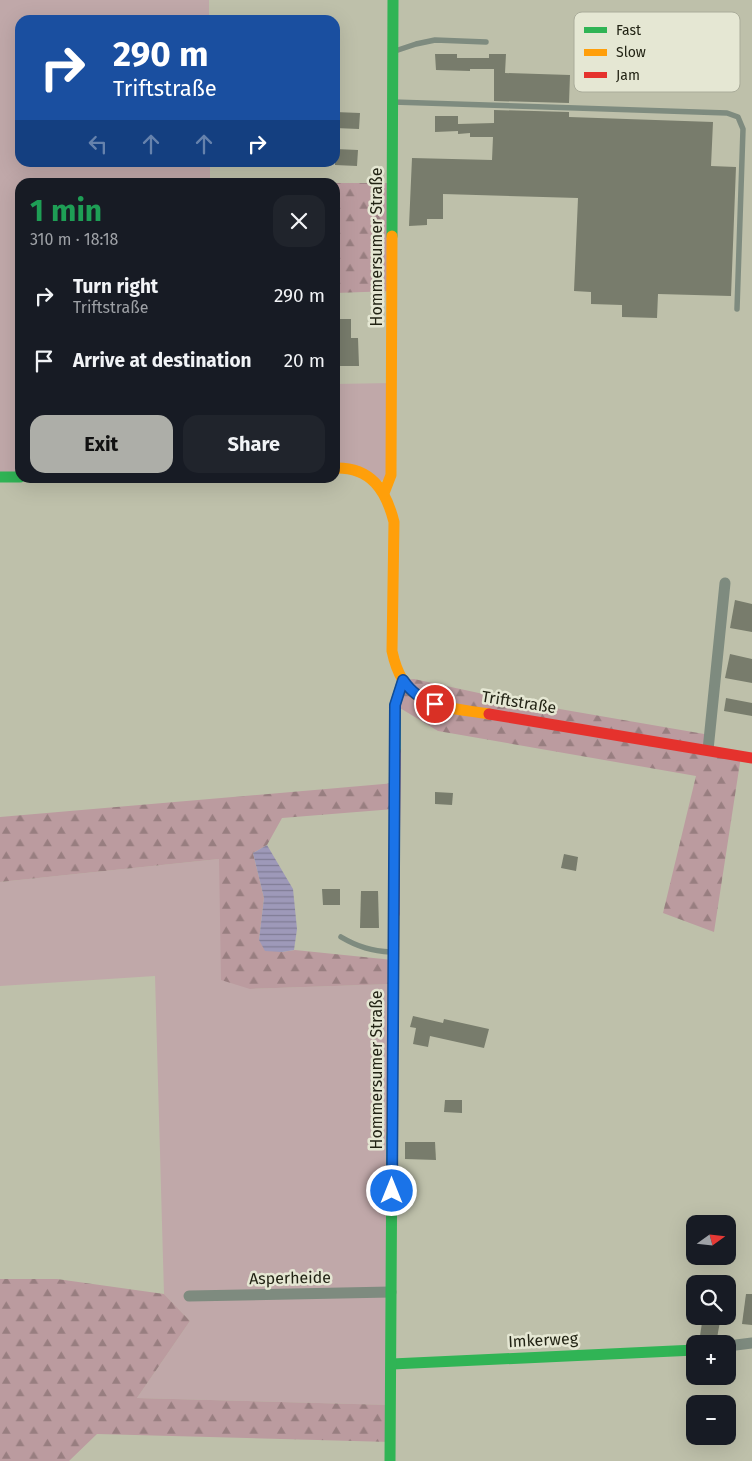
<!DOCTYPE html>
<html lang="en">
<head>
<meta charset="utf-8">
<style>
  body { margin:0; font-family:"Fira Sans",sans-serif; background:#20242c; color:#f1f3f6; height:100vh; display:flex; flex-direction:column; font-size:19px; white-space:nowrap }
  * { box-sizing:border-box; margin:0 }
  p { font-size:16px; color:#9ea1a6 }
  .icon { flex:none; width:28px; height:28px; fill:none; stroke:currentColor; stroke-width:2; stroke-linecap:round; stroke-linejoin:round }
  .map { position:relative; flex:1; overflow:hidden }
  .panel { position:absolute; left:15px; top:178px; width:325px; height:305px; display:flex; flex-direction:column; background:#171b24; border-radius:15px; box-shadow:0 5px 20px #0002 }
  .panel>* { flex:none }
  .banner { position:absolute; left:15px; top:15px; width:325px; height:152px; border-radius:15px; box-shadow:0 5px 20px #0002; background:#1a4fa0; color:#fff; overflow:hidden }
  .needle { width:32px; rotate:75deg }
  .tools { position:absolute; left:686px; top:1215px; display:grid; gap:10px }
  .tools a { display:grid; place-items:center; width:50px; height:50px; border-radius:10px; background:#171b24; box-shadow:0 5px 20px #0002; font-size:25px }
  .pin { position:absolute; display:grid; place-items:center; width:42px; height:42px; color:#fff; margin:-21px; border:2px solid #fff; border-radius:50%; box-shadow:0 1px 5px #0007 }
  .me { position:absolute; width:55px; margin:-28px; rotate:0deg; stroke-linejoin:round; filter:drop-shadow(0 0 4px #0008) }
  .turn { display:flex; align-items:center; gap:18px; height:105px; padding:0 15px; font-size:22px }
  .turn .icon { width:65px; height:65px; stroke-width:2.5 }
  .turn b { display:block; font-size:35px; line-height:42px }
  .lanes { display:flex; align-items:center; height:48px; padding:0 15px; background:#0003; justify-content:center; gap:25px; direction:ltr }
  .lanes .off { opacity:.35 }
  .round { display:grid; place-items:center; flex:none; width:52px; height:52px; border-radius:15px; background:#20242c }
  .headline { display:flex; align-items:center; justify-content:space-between; height:85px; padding:0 15px }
  h1 { font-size:30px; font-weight:700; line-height:38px; color:#1e9e55 }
  .primary-button { display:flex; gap:10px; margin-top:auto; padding:10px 15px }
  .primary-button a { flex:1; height:58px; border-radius:15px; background:#adaea8; color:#111; font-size:20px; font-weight:700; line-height:58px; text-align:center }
  .primary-button a+a { background:#20242c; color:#f1f3f6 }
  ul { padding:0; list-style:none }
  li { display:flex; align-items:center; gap:15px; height:65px; padding:0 15px }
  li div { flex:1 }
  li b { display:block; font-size:19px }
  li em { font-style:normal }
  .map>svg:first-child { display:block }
</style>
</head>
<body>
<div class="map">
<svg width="752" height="1461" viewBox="0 0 752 1461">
  <defs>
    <pattern id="forest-firs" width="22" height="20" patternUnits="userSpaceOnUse" patternTransform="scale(1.25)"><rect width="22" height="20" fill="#bb9b9f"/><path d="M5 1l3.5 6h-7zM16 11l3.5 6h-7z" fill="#987e80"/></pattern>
    <pattern id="water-rules" width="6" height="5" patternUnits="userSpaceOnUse" patternTransform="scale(1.25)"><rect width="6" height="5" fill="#9e99b9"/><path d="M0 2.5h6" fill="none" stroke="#807c95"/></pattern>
  </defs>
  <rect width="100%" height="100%" fill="#bec0aa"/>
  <g fill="#c0a8a9">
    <polygon points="0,0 209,0 209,20 20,20 20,162 210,163 210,182 20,182 20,477 0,477"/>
    <polygon points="392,383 391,475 376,484 335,468 335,384"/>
    <polygon points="219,859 250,989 393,984 391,1405 137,1398 190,1321 164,1294 155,976 0,986 0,882"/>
  </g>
  <g fill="url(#forest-firs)">
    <polygon points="279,182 393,183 393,291 335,293 335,182"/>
    <polygon points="414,679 525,703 710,735 708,750 741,756 714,932 663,913 696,776 438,731 395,705 403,680"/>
    <polygon points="395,783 394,809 282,818 267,845 253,853 264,898 259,940 282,952 295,950 393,960 393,984 250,989 221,980 219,859 0,882 0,817"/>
    <polygon points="0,1279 57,1279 164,1294 190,1321 137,1398 391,1405 390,1442 97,1434 69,1461 0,1461"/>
  </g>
  <polygon fill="url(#water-rules)" points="267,845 293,889 297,929 294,950 282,952 265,951 259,940 264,898 253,853"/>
  <g fill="#787c6c">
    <polygon points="435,54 457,54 457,58 489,58 489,54 506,54 505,73 570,75 569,103 494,101 494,69 470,69 470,71 436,70"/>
    <polygon points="494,110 569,112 569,117 713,122 711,166 736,167 731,296 658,294 657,318 622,317 622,305 591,304 591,292 574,291 578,198 443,194 443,219 427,219 427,225 409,226 412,158 492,160 493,137 470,137 470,133 458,134 458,131 435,132 435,116 458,116 458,124 494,123"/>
    <polygon points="335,112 360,113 359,129 335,128"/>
    <polygon points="335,149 358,150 357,166 335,165"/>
    <polygon points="339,319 351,319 351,338 358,338 359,366 340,366"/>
    <polygon points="735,600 752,604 752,632 730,628"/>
    <polygon points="730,654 752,659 752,683 725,678"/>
    <polygon points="726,698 752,703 752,716 724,711"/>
    <polygon points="435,792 453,793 452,805 435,804"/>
    <polygon points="564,854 578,857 576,871 561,868"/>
    <polygon points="322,889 340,889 340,905 323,905"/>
    <polygon points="361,891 378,891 379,928 360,928"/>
    <polygon points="413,1016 443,1023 444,1019 489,1029 484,1048 430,1036 428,1047 413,1044 416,1028 410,1027"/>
    <polygon points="445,1100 462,1100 462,1113 444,1112"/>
    <polygon points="405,1142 435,1142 436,1160 405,1159"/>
    <polygon points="746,1294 752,1294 752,1325 742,1324"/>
    <polygon points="703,1316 721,1316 717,1338 700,1336"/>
  </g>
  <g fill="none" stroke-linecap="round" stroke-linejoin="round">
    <g stroke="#7e8b7f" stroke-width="5.5">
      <polyline points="395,51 416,44 435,40 486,42"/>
      <polyline points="393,102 727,113 738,117 743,129 737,309"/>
      <path d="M341,937C358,947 372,951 391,952"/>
    </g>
    <g stroke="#7e8b7f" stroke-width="11">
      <polyline points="708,750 725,583"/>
      <polyline points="189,1296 391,1292"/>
      <polyline points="728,1346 752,1343"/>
    </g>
    <g stroke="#30b455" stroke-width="11">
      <polyline points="392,236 393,0"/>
      <polyline points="0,477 20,477"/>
      <polyline points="395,751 395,705 403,680"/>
      <polyline points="392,1364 695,1350"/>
      <polyline points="390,1461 392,1134"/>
    </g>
    <g stroke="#ff9f0a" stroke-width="11">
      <path d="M335,468C371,467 386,490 394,522L392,651C404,709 440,706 489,714"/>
      <polyline points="384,493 391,475 392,236"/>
      <polyline points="392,1134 394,914"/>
    </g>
    <g stroke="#e5322d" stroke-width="11">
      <polyline points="489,714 752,758"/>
      <polyline points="394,914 395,751"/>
    </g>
  </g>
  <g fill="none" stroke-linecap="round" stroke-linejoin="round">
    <g stroke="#114b97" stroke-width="12">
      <path id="route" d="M392,1191L395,705L403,680C412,693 420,698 435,704"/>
    </g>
    <use href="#route" stroke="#1a73e8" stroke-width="9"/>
  </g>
  <g text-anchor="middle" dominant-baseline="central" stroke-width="5" stroke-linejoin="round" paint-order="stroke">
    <g font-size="16" fill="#222314" stroke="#e5e7d3">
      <text transform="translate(376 247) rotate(-90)">Hommersumer Straße</text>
      <text transform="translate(519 702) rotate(9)">Triftstraße</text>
      <text transform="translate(376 1070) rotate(-90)">Hommersumer Straße</text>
      <text transform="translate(290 1278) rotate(-1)">Asperheide</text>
      <text transform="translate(543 1340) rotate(-3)">Imkerweg</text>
    </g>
  </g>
  <rect x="574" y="12" width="166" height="80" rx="8" fill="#e5e7d3" stroke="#aaac9a" stroke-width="1"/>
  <rect x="584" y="27" width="23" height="6" fill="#30b455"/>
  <rect x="584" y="49" width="23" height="7" fill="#ff9f0a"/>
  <rect x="584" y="72" width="23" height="6" fill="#e5322d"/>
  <g font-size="14" fill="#222314">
    <text x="616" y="35">Fast</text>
    <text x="616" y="57">Slow</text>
    <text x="616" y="80">Jam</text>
  </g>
</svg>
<div class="tools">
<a><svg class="needle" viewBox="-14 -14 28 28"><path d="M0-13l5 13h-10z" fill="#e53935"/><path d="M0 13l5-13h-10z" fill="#9ea1a6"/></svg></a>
<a><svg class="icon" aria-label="search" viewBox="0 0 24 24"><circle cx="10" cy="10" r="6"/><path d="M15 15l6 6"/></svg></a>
<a>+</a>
<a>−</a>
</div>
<div class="pin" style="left:435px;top:704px;background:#d93025"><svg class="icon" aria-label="arrive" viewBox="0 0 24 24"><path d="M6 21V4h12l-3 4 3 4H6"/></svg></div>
<svg class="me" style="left:392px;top:1191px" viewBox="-20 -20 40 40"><circle r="17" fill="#1a73e8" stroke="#fff" stroke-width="3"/><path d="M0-11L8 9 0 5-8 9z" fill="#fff"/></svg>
<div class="banner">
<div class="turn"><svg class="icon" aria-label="right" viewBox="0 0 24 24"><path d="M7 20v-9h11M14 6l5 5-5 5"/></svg><div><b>290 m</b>Triftstraße</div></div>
<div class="lanes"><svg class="icon off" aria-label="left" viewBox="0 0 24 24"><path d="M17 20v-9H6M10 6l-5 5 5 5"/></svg><svg class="icon off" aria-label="ahead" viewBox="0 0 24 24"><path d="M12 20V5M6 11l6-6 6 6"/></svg><svg class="icon off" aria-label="ahead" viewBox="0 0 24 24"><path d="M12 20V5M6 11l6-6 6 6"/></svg><svg class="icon" aria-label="right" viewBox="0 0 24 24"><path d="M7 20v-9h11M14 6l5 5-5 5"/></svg></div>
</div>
<section class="panel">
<div class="headline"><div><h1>1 min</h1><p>310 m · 18:18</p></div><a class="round"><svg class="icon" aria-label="close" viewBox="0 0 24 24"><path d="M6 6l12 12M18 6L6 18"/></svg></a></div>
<ul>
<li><svg class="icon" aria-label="right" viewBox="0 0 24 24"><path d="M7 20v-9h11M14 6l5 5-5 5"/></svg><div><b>Turn right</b><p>Triftstraße</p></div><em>290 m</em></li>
<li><svg class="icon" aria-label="arrive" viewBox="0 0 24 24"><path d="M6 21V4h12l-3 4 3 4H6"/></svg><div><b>Arrive at destination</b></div><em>20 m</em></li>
</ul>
<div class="primary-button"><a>Exit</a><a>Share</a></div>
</section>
</div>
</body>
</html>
